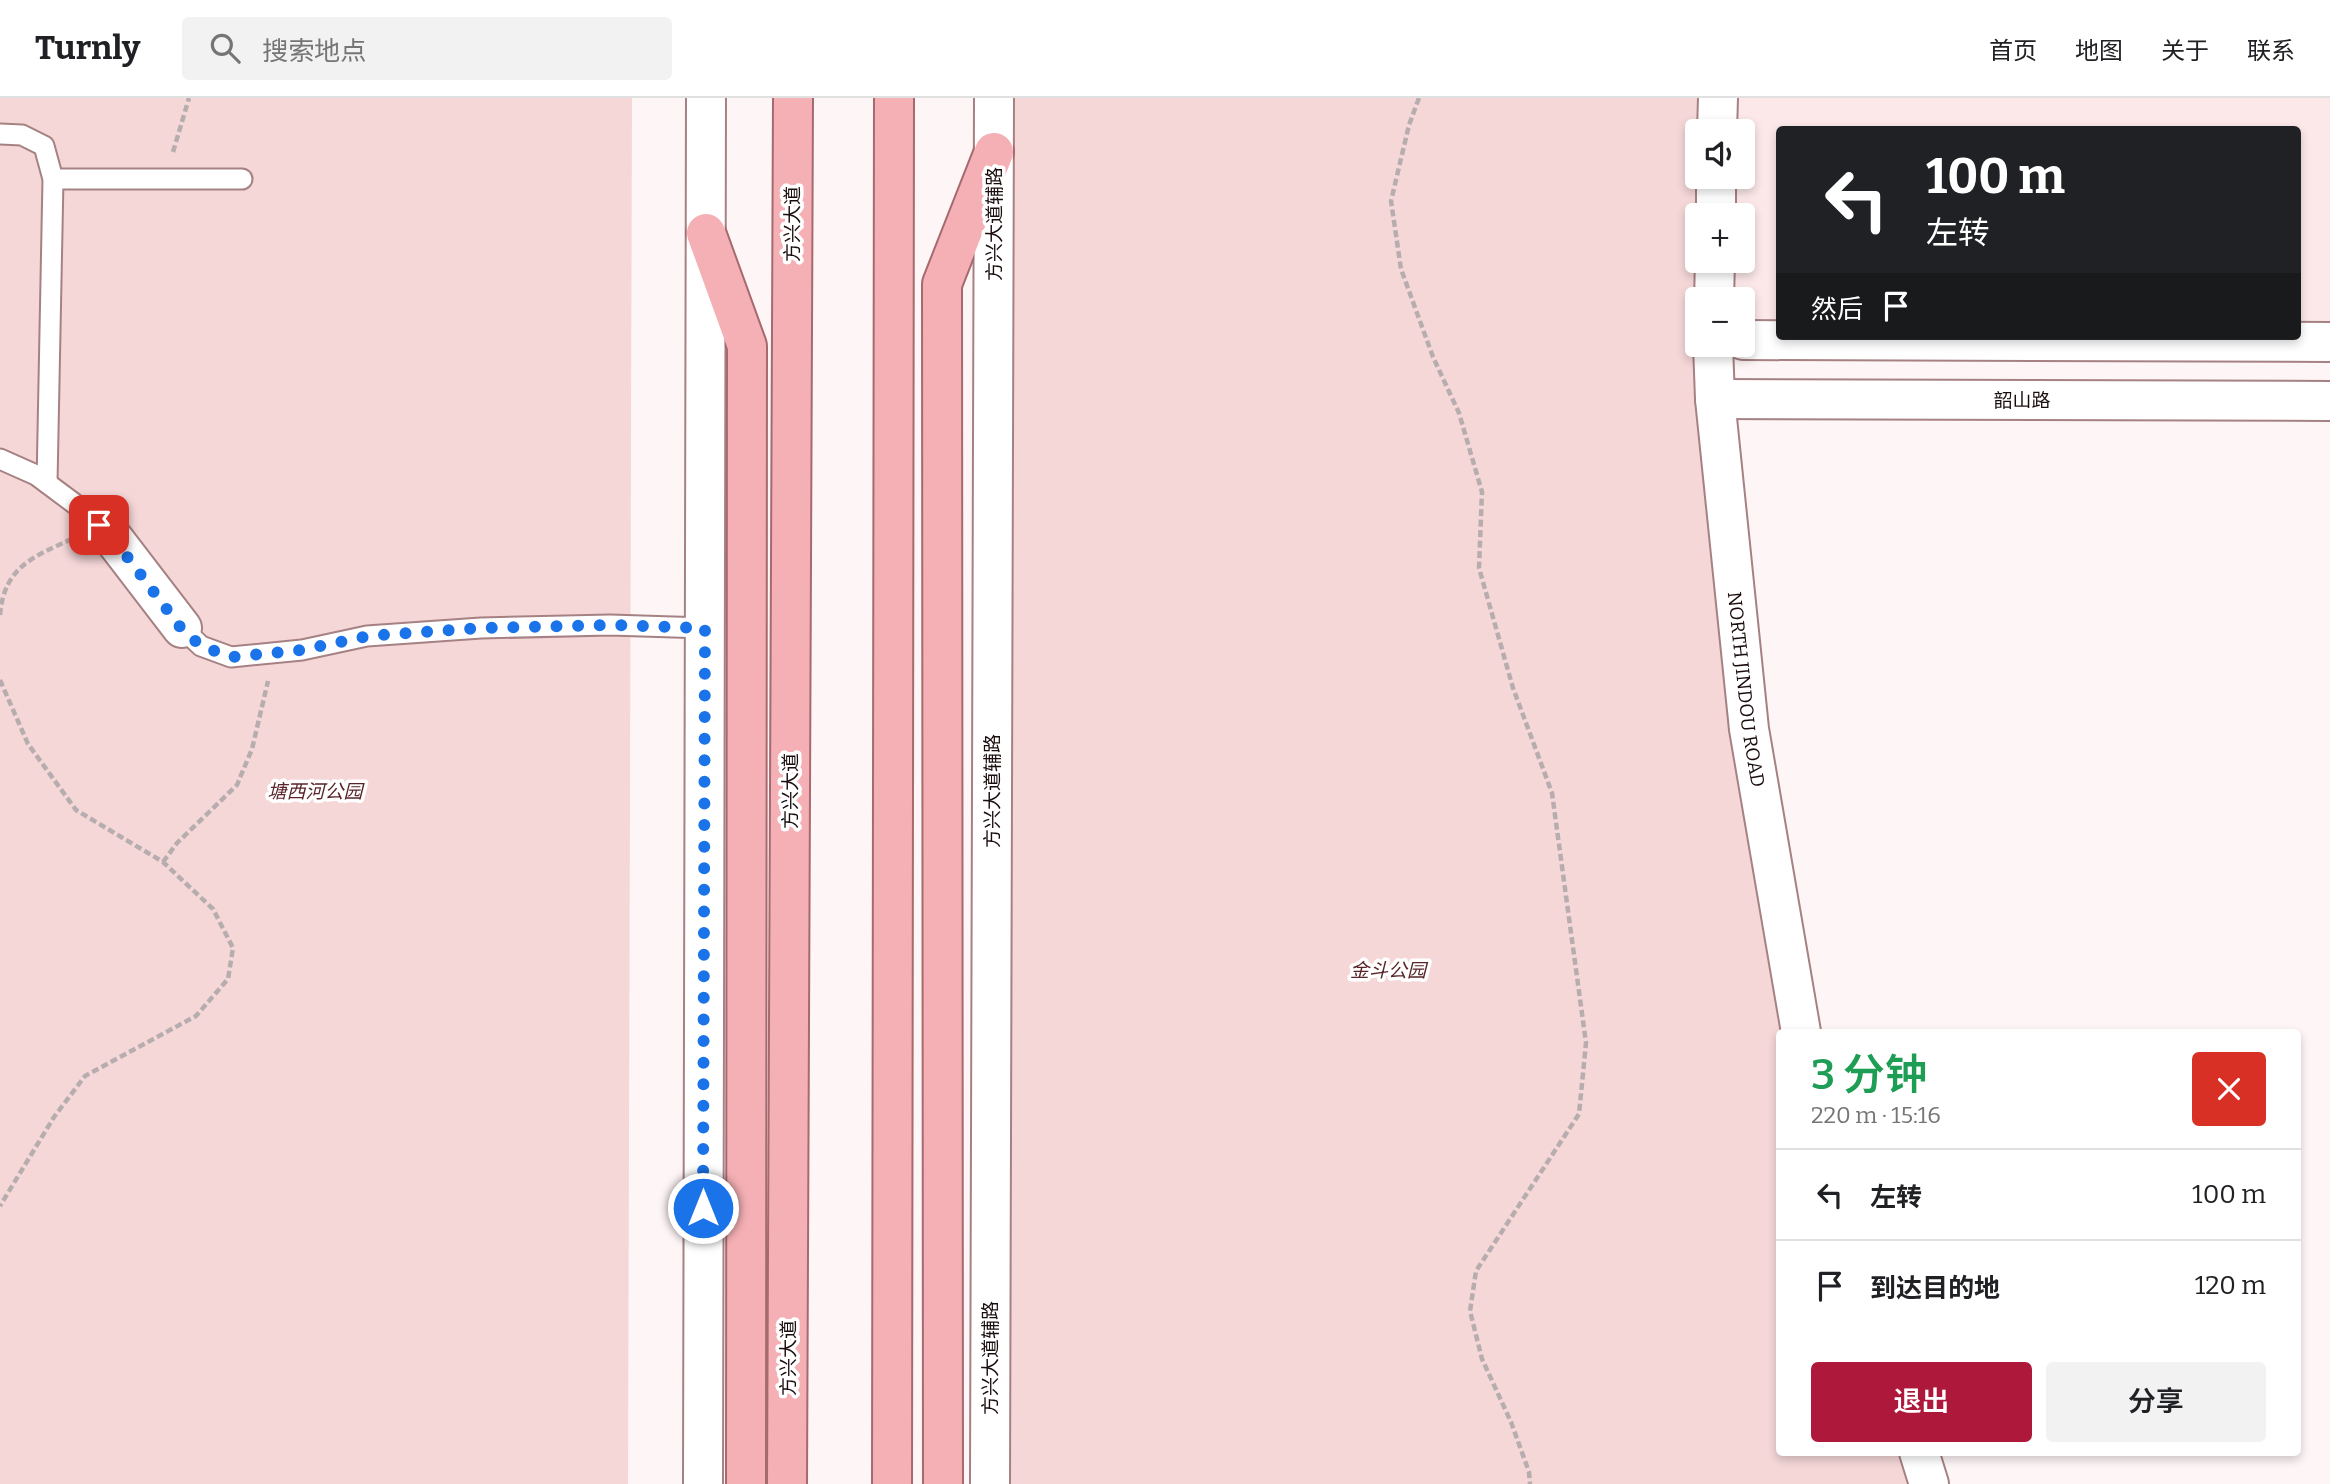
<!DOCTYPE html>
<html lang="zh">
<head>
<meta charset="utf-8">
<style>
  body { margin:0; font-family:Bitter,"Noto Sans SC",serif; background:#f2f2f2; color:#202124; height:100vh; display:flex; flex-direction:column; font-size:26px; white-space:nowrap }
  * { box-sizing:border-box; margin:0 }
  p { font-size:23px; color:#757577 }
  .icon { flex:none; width:38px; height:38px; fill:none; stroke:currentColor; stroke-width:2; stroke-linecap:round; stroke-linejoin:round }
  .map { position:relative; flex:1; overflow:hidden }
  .panel { position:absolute; left:1776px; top:931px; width:525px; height:427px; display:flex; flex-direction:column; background:#fff; border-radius:7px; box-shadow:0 4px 10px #0003 }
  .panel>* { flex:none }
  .guide { position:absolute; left:1776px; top:28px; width:525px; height:214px; border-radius:7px; box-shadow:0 4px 10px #0003; background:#202124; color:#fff; overflow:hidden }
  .fabs { position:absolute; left:1685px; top:21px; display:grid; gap:14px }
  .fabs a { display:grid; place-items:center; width:70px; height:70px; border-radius:7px; background:#fff; box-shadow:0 4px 10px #0003; font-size:35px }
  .pin { position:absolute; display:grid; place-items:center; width:60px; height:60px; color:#fff; margin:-30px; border-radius:14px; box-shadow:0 4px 10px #0006 }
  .me { position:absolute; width:77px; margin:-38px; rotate:0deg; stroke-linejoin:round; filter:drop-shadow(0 0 5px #0008) }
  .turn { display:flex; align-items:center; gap:24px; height:147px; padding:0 35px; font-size:32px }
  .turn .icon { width:91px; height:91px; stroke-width:2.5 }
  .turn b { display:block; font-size:49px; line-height:60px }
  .then { display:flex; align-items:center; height:66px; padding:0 35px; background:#0003; gap:14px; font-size:26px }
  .round { display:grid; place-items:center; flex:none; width:74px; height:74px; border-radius:7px; background:#f2f2f2 }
  .headline { display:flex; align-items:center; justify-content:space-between; height:119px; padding:0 35px }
  h1 { font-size:42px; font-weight:600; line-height:52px; color:#1e9e55 }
  .action { display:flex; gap:14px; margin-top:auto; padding:14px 35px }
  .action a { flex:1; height:80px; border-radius:7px; background:#ad183b; color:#fff; font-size:28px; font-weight:600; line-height:80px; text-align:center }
  .action a+a { background:#f2f2f2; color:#202124 }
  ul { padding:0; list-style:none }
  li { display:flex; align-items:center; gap:21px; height:91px; padding:0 35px; border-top:2px solid #e0e0e0 }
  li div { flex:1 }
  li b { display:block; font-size:26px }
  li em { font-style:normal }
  header { display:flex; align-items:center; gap:42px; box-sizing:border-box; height:98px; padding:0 35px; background:#fff; border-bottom:2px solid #e0e0e0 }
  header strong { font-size:33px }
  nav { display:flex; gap:38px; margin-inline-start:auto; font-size:24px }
  .search { width:490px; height:63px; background:#f2f2f2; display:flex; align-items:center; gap:18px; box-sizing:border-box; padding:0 24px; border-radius:7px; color:#757577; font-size:26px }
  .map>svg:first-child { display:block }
</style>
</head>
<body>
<header>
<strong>Turnly</strong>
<div class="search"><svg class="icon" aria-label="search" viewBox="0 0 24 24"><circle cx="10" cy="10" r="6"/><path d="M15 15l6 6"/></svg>搜索地点</div>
<nav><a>首页</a><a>地图</a><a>关于</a><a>联系</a></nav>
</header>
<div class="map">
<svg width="2330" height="1386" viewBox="0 0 2330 1386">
  <rect width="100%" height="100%" fill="#fef5f6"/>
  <path fill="#fce8e8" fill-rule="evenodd" d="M1718,0H2330V244L1743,242V201H1714L1715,163H1743V117H1716V79H1743V33H1717ZM1780,32H2298V238H1780Z"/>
  <g fill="#f5d7d8">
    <polygon points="0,0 632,0 628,1386 0,1386"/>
    <polygon points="994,0 1718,0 1717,33 1698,33 1698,247 1801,934 1780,934 1780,1354 1919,1355 1929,1386 990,1386"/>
  </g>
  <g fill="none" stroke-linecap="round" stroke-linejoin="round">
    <g stroke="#a68183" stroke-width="23">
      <g id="service">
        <polyline points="0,36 22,37 44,48 53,81 47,385"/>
        <polyline points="53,81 242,81"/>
        <polyline points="0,361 36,377 83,412 113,440"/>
        <polyline points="182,530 201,548 231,559 302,552 367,538 481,530 610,527 705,530"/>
      </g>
    </g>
    <g stroke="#a68183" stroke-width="42">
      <polyline id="minor" points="113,440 182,530"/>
    </g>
    <g stroke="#a68183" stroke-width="42">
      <g id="tertiary">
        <polyline points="1717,33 1718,0"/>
        <polyline points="1716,117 1716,79"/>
        <polyline points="1714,201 1715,163"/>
        <polyline points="1743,242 2330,244"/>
        <path id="s1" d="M1713,247L1715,301L1749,631L1801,934"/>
        <polyline points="1715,301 2330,303"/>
        <polyline points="1919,1354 1929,1386"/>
        <polyline points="703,1386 706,0"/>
        <polyline points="990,1386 994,0"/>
      </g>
    </g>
    <g stroke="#a66a6e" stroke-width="42">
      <g id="trunk">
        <polyline points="706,135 747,248 746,1386"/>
        <polyline points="787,1386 793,0"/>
        <polyline points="892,1386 894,0"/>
        <polyline points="943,1386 942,186 994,54"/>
      </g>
    </g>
    <g stroke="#b7adae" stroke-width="4.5" stroke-dasharray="7 3.5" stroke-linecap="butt">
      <polyline points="1419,0 1409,27 1391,103 1401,171 1433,259 1459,315 1482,394 1479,470 1513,590 1552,695 1586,945 1579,1016 1476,1173 1470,1213 1482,1261 1511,1324 1529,1374 1530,1386"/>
      <polyline points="173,54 189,0"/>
      <path d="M0,517C4,468 35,458 74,440"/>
      <polyline points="0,582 28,646 76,712 163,764 213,811 233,850 228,881 196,918 85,978 54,1019 0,1108"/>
      <polyline points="163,764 177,745 237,687 252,651 268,583"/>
    </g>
    <use href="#service" stroke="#fff" stroke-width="19"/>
    <use href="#minor" stroke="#fff" stroke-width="38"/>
    <use href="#tertiary" stroke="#fff" stroke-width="38"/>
    <use href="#trunk" stroke="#f4b0b4" stroke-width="38"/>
  </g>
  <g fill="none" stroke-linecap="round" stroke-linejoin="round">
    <polyline stroke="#1a73e8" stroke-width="12" stroke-dasharray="0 21.6" points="99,427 113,440 181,530 201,548 231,559 302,552 368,538 481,530 610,527 705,530 703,1110"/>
  </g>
  <g text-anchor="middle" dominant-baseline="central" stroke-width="7" stroke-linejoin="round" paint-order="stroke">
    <g font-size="19" fill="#1a0d0e" stroke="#fff">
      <text transform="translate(792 126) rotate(-90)">方兴大道</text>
      <text transform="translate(994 126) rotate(-90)">方兴大道辅路</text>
      <text x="2022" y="302">韶山路</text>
      <text stroke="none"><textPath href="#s1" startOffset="346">NORTH JINDOU ROAD</textPath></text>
      <text transform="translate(790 693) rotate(-90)">方兴大道</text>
      <text transform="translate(992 693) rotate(-90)">方兴大道辅路</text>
      <text transform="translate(788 1260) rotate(-90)">方兴大道</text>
      <text transform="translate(990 1260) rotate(-90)">方兴大道辅路</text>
    </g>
    <g font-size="19" font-style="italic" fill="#59252a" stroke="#fff">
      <text x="315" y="693">塘西河公园</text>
      <text x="1388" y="872">金斗公园</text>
    </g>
  </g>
</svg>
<div class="fabs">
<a><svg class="icon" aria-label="sound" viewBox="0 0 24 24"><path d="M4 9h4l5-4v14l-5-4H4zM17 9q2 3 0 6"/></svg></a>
<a>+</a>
<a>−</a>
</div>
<div class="pin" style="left:99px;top:427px;background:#d93025"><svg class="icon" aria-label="arrive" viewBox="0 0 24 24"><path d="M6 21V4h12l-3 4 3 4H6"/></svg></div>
<svg class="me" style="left:703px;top:1110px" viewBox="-20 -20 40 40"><circle r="17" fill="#1a73e8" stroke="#fff" stroke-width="3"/><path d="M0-11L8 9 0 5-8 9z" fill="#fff"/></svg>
<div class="guide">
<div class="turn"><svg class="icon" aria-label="left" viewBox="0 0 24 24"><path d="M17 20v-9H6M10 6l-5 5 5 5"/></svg><div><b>100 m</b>左转</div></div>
<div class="then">然后<svg class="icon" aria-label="arrive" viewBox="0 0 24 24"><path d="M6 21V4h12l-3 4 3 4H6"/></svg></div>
</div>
<section class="panel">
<div class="headline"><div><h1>3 分钟</h1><p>220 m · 15:16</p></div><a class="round" style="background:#d93025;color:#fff"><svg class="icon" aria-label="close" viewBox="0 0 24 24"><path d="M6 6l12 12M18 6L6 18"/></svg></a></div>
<ul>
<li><svg class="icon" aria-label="left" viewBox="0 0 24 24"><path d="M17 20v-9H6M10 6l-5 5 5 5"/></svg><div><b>左转</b></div><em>100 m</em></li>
<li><svg class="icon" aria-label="arrive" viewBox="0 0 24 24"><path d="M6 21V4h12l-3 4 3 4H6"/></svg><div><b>到达目的地</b></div><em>120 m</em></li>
</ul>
<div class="action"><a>退出</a><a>分享</a></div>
</section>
</div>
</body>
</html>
